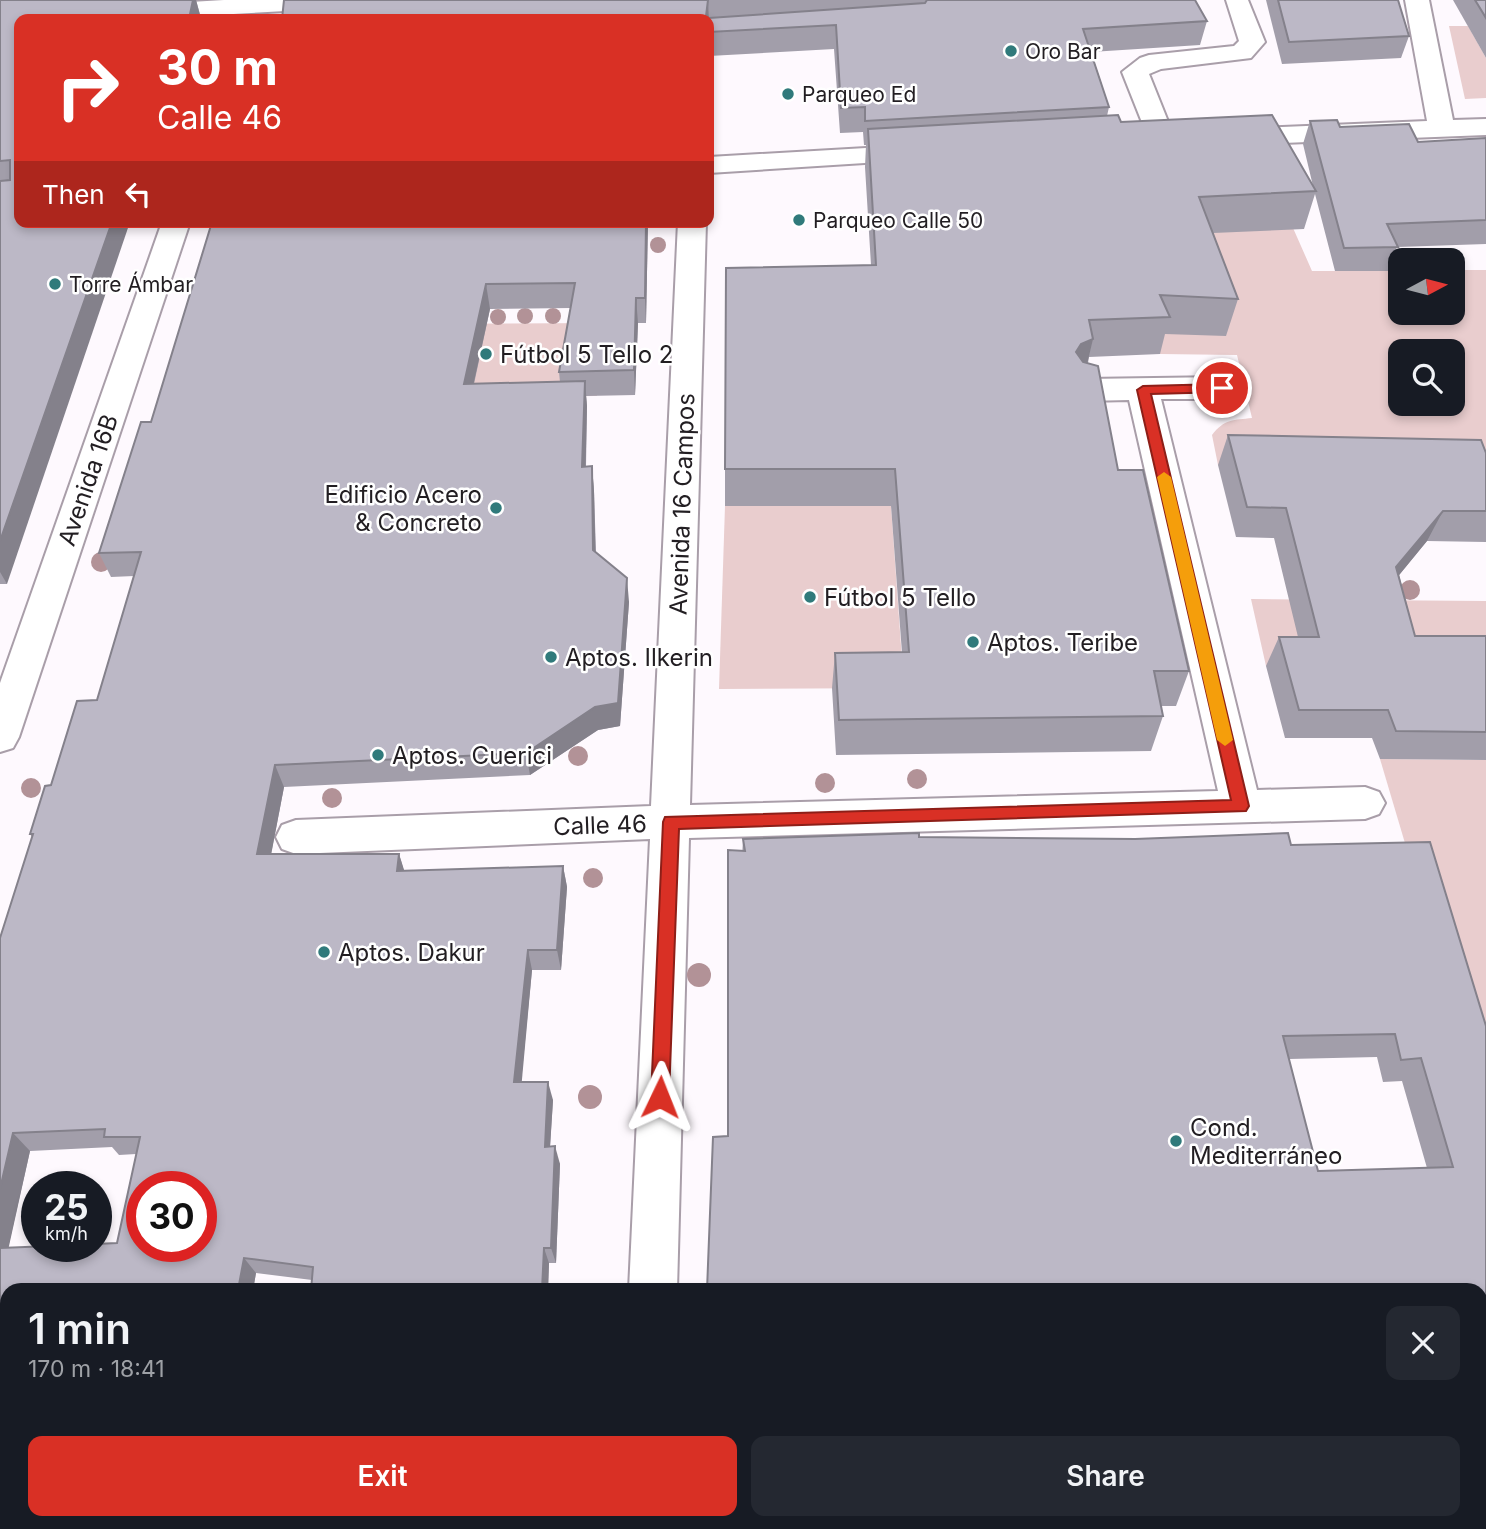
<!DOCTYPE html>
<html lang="en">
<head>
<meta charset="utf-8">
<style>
  body { margin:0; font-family:Inter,sans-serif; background:#242831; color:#f1f3f6; height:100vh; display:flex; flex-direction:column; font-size:26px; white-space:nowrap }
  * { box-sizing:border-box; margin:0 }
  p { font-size:23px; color:#9ea1a6 }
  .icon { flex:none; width:38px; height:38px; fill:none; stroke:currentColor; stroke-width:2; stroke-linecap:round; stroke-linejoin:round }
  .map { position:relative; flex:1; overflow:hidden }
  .drawer { position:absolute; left:0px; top:1283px; width:1488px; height:247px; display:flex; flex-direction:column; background:#171b24; border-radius:21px 21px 0 0; box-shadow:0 4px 10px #0003 }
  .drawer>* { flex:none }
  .banner { position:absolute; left:14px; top:14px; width:700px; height:214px; border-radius:14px; box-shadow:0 4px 10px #0003; background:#d93025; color:#fff; overflow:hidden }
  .needle { width:46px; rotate:83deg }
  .controls { position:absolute; left:1388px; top:248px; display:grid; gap:14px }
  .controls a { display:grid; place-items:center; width:77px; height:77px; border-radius:14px; background:#171b24; box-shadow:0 4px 10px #0003; font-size:35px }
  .speed { position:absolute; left:21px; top:1171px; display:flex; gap:14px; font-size:35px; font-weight:700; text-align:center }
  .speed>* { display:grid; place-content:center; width:91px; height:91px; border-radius:50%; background:#171b24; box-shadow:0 4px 10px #0003; line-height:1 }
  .speed small { font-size:18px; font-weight:400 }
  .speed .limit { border:10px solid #d22; background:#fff; color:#111 }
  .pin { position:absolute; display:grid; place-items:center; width:60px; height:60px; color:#fff; margin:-30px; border:4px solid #fff; border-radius:50%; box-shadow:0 2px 7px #0007 }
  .me { position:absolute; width:77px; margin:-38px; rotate:2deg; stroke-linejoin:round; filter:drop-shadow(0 0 5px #0008) }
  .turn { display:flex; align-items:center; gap:24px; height:147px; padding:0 28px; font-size:32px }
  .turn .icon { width:91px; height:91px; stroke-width:2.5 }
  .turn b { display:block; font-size:49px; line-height:60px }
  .then { display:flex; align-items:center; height:66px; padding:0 28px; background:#0003; gap:14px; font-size:26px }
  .round { display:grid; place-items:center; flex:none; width:74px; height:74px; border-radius:14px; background:#242831 }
  .overview { display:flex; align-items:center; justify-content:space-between; height:119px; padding:0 28px }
  h1 { font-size:42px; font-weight:600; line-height:52px }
  .cta { display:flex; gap:14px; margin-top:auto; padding:14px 28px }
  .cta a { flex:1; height:80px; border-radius:14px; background:#d93025; color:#fff; font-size:28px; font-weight:600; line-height:80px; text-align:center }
  .cta a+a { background:#242831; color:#f1f3f6 }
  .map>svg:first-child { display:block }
</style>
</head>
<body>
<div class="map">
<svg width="1486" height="1529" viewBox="0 0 1486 1529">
  <rect width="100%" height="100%" fill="#fef9fe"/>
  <g fill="#e9cdce" fill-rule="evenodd">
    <polygon points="1449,26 1468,26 1486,58 1486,98 1465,99"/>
    <path d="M1260,153L1312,271H1400V313H1452L1453,270H1486V526L1465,470L1218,465L1212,435C1224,419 1234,420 1252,418L1237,355L1160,354L1150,333L1194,245ZM1400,352H1452V404H1400Z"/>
    <polygon points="602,323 597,396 364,398 379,324"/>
    <polygon points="725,506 891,506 904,688 719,689"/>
    <polygon points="1251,599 1486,601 1486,665 1266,666"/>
    <polygon points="1380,759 1486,760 1486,1077 1410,860"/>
  </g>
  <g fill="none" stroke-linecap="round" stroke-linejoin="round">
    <g stroke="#a99ea9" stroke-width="4">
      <g id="minor">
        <path d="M86,0H111L122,6L224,0H370L367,5L358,7L143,19C119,19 100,21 86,0Z"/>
        <polygon points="1226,0 1248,0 1265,42 1251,58 1161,69 1149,74 1175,139 1171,145 1161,147 1151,145 1122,72 1140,58 1149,55 1234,46 1239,41"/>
        <polygon points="1405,0 1429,0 1453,120 1486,119 1486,135 1233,145 1223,143 1219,137 1223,131 1233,129 1427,121"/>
        <polygon points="918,145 928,147 932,153 928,159 709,173 709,157"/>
        <polygon points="162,222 190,222 19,737 13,748 0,752 0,683"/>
        <polygon points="678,222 706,222 690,805 1218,791 1129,400 1086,401 1075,397 1070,390 1075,383 1086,379 1222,377 1233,381 1238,388 1233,395 1222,399 1161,399 1257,790 1365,787 1379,792 1385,803 1379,814 1365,819 689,838 677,1290 629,1290 650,839 296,854 282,849 276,837 282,825 296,820 651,806"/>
        <rect x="1480" y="1470" width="6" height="52"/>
        <polygon points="0,1483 7,1483 7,1522 27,1522 25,1527 0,1529"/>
        <polygon points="618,1522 670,1522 669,1529 617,1529"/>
      </g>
    </g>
    <use href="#minor" fill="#fff" fill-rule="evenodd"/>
  </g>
  <g fill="#b29297">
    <circle cx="658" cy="245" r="8"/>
    <circle cx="525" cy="316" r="8"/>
    <circle cx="553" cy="316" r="8"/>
    <circle cx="498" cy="317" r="8"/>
    <circle cx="101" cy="562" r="10"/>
    <circle cx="1410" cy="590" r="10"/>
    <circle cx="578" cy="756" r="10"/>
    <circle cx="917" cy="779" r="10"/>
    <circle cx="825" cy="783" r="10"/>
    <circle cx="31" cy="788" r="10"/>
    <circle cx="332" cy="798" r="10"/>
    <circle cx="593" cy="878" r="10"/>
    <circle cx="699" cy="975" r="12"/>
    <circle cx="590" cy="1097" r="12"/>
  </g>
  <g fill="#a29eaa" fill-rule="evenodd">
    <polygon points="0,0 196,0 201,18 19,19 7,584 0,584"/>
    <polygon points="284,0 1195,0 1207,21 1200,45 1091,52 1109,107 1107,116 1121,122 1313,186 1303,144 1310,121 1418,142 1486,138 1486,244 1397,247 1388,271 1335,271 1315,194 1304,229 1213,233 1238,299 1226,336 1165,334 1160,354 1089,357 1088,363 1118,470 1189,671 1176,706 1161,706 1163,716 1151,751 836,755 832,688 835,653 902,653 891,506 725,506 725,469 871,265 865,167 866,145 864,145 863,132 840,133 834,49 709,56 709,19"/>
    <polygon points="1266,0 1398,0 1409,36 1401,58 1282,64"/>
    <polygon points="1453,0 1486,0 1486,58"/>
    <path d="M212,222H648L646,323H638L635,395L586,396L587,406L586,467L592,466L594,491L596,552L629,602L620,726L598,730L530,775L284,787L271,854H399L404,871L563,866L567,887L561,970H532L521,1082L553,1100L550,1146L560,1164L556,1263H549L548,1290H311L312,1280L256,1273L253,1290H7V1410H0V938L32,837L30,834L51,785L97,700L134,576L111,577L99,553L151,422ZM571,308L559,372L560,382L474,384L490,309ZM112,1147L119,1155L136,1154L117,1243L8,1248L30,1151Z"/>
    <polygon points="1228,435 1486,453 1486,542 1427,541 1399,575 1415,636 1486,636 1486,760 1380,759 1372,738 1285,738 1266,666 1279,637 1298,637 1274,538 1236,537 1218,465"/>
    <path d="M919,837L1291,845L1486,1026V1396H1480V1290L728,1136L743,839ZM1377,1057L1383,1082L1402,1081L1427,1168L1318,1171L1289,1059Z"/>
  </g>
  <g fill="#84818b">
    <polygon points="193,0 196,0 201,19 189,19"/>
    <polygon points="708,0 709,22 706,19"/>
    <polygon points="112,222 130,222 7,584 0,572 0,541"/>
    <polygon points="646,222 648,222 646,323 645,298"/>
    <polygon points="486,284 490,309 468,409 464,384"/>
    <polygon points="636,298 638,323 635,395 634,370"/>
    <polygon points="1093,339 1084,377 1076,352 1081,344"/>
    <polygon points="585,381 587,406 585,491 582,467"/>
    <polygon points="592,466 594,491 596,574 593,550"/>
    <polygon points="1443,511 1427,541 1382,596 1396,567"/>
    <polygon points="627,578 629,602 620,726 598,730 530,775 526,753"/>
    <polygon points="275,765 284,787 267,876 257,854"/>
    <polygon points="399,854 406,876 397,871"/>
    <polygon points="563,866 567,887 561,970 557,950"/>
    <polygon points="528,950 532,970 520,1101 514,1082"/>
    <polygon points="548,1082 553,1100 549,1164 545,1147"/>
    <polygon points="13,1133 30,1151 5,1264 0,1260 0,1189"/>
    <polygon points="555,1146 560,1164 556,1263 551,1248"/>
    <polygon points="544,1248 549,1263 548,1290 542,1290"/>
    <polygon points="244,1258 256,1273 253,1290 238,1290"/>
  </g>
  <g fill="#bcb8c6" stroke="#84818b" stroke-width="2" fill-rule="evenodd">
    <polygon points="0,0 193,0 189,19 19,19 19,222 112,222 0,541 0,181 10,180 10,160 0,161"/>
    <polygon points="284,0 708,0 706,16 709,18 925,3 927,0 1195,0 1207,21 1083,29 1109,107 865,121 865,107 841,108 836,25 709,32 709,19 282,19"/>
    <polygon points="1278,0 1398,0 1409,36 1289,42"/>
    <polygon points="1475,0 1486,0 1486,18"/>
    <polygon points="1118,115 1121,122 1272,115 1316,191 1199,197 1238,299 1160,295 1170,317 1089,320 1093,339 1081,344 1076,352 1083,362 1098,366 1118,470 1143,470 1189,671 1154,671 1163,716 839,720 835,653 909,652 895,469 725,469 726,268 876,265 868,129"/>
    <polygon points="1337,120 1340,127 1409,124 1418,142 1486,138 1486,220 1387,224 1398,247 1344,248 1310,121"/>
    <path d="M212,222H646L645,298H636L634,370L559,372L575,283L486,284L464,384L585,381L582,467L592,466L593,550L627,578L618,703L595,707L526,753L275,765L257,854H399L397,871L563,866L557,950H528L514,1082H548L545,1147L555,1146L551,1248H544L542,1290H311L313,1267L244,1258L238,1290H7V1397H0V1248L50,1246H96V1244L117,1243L140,1137H104L105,1129L13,1133L0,1189V938L33,834H30L45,786L51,785L77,701L97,700L141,552L99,553L141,422H151ZM142,1186H201V1246H142Z"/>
    <polygon points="1228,435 1481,440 1486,453 1486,511 1443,511 1396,567 1415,636 1486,636 1486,732 1396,731 1388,710 1299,710 1279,637 1319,637 1286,508 1247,507"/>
    <path d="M919,833V837L1135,839L1288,833L1291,845L1430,842L1486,1026V1382L1480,1383V1290H707L713,1137L728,1136V850L745,851L743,839ZM1395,1034L1401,1060L1421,1058L1453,1167L1318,1171L1283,1036Z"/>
  </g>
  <polygon fill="#d93025" stroke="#8d1f18" stroke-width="2" points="1222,384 1228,388 1226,392 1151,394 1249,806 1246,811 679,829 669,1097 667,1103 660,1106 654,1103 651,1097 663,822 665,817 1231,800 1137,390 1143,386"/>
  <polygon fill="#f59e0b" points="1164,472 1171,477 1233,740 1225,746 1217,740 1157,477"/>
  <g fill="#307a7b" stroke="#fff" stroke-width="2.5">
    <circle cx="1011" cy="51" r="7"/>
    <circle cx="788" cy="94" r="7"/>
    <circle cx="799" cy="220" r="7"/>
    <circle cx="55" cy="284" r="7"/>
    <circle cx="486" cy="354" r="7"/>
    <circle cx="496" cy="508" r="7"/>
    <circle cx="810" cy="597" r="7"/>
    <circle cx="973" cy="642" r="7"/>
    <circle cx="551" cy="657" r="7"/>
    <circle cx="378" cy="755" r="7"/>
    <circle cx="324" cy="952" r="7"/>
    <circle cx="1176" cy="1141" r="7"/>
  </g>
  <g text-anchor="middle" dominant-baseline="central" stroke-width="5" stroke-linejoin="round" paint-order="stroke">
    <g font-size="21" fill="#221e22" stroke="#fff" text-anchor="start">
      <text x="1025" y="51">Oro Bar</text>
      <text x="802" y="94">Parqueo Ed</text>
      <text x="813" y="220">Parqueo Calle 50</text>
      <text x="69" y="284">Torre Ámbar</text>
    </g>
    <g font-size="24" fill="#221e22" stroke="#fff" text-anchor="start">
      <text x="500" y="354">Fútbol 5 Tello 2</text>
      <text x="482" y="494" text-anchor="end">Edificio Acero<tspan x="482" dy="28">&amp; Concreto</tspan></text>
      <text x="824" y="597">Fútbol 5 Tello</text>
      <text x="987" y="642">Aptos. Teribe</text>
      <text x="565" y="657">Aptos. Ilkerin</text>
      <text x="392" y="755">Aptos. Cuerici</text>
      <text x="338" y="952">Aptos. Dakur</text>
      <text x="1190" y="1127">Cond.<tspan x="1190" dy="28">Mediterráneo</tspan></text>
    </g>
    <g font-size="24" fill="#221e22" stroke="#fff">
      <text transform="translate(88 480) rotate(-71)">Avenida 16B</text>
      <text transform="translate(682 504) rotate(-88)">Avenida 16 Campos</text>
      <text transform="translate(600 825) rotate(-2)">Calle 46</text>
    </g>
  </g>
</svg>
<div class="controls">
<a><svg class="needle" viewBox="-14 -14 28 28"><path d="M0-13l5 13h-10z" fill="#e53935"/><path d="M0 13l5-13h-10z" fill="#9ea1a6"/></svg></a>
<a><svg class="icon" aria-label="search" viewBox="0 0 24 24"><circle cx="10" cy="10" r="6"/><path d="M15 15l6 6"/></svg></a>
</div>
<div class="speed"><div>25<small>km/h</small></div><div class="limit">30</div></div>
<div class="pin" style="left:1222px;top:388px;background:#d93025"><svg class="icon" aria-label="arrive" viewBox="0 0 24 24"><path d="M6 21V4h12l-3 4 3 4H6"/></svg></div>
<svg class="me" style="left:660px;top:1097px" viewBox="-20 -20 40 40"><path d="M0-17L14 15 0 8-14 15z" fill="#d93025" stroke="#fff" stroke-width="4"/></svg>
<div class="banner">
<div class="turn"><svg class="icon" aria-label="right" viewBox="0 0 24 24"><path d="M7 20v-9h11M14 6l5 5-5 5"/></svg><div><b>30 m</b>Calle 46</div></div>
<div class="then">Then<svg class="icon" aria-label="left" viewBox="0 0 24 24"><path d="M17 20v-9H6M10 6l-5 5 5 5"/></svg></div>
</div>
<section class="drawer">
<div class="overview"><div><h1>1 min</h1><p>170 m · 18:41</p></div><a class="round"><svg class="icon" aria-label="close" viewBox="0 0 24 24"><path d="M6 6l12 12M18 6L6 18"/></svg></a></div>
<div class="cta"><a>Exit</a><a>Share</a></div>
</section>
</div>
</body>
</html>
